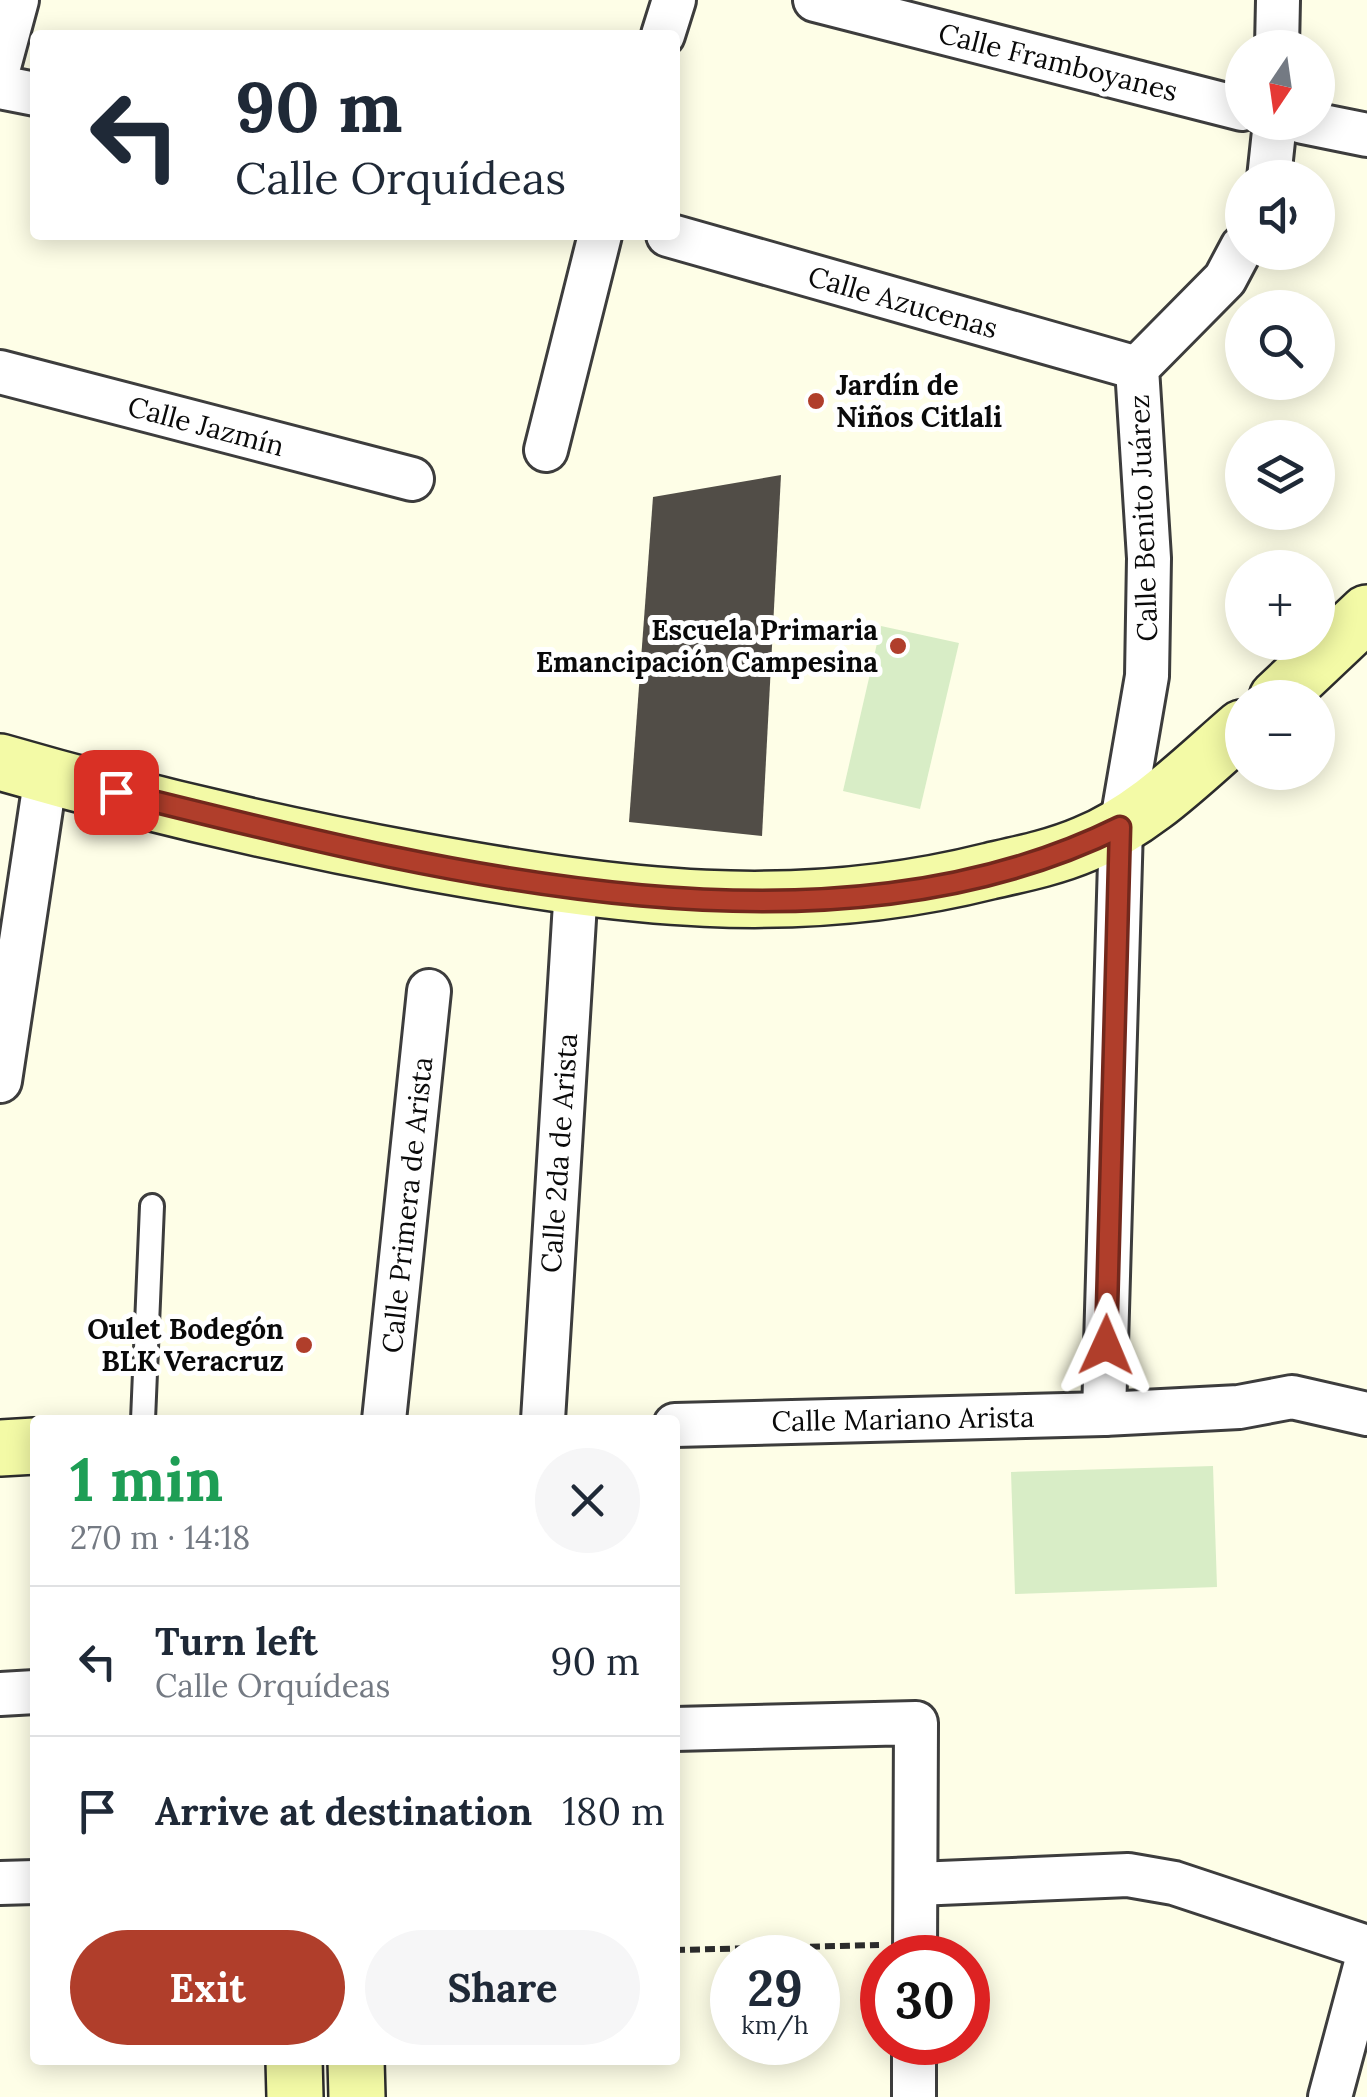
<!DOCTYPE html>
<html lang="en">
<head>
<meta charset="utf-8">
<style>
  body { margin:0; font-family:Lora,serif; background:#f6f6f7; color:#1f2937; height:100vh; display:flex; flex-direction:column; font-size:38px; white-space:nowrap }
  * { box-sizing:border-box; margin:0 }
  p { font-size:32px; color:#747a83 }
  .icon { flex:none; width:55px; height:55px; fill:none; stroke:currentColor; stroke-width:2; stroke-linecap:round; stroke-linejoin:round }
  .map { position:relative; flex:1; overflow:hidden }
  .side { position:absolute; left:30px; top:1415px; width:650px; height:650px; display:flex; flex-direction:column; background:#fff; border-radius:10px; box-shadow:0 5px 25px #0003 }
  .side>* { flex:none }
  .hud { position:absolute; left:30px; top:30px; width:650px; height:210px; border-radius:10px; box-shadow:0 5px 25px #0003; background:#fff; color:#1f2937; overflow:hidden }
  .needle { width:65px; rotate:193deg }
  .tools { position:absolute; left:1225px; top:30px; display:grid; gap:20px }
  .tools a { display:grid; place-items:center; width:110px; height:110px; border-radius:50%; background:#fff; box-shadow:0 5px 25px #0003; font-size:50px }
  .speed { position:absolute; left:710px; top:1935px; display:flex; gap:20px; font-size:50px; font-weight:700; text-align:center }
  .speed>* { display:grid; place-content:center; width:130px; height:130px; border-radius:50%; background:#fff; box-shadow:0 5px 25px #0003; line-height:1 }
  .speed small { font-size:25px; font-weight:400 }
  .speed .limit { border:15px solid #d22; background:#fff; color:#111 }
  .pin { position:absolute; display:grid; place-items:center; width:85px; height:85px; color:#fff; margin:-42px; border-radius:20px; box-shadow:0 5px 15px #0006 }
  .me { position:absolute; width:110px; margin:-55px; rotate:1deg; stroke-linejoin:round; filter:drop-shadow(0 0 8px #0008) }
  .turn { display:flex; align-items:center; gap:35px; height:210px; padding:0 40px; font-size:45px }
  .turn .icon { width:130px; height:130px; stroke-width:2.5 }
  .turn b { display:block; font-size:70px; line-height:85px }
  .round { display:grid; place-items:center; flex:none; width:105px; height:105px; border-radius:52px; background:#f6f6f7 }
  .summary { display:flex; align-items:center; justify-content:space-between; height:170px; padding:0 40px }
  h1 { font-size:60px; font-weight:800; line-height:75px; color:#1e9e55 }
  .primary-button { display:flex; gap:20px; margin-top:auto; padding:20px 40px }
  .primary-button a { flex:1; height:115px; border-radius:60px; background:#b03e2b; color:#fff; font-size:40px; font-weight:800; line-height:115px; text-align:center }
  .primary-button a+a { background:#f6f6f7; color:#1f2937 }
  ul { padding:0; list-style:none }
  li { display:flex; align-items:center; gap:30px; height:150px; padding:0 40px; border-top:2px solid #e0e1e3 }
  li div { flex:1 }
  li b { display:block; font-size:38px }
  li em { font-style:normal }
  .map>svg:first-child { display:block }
</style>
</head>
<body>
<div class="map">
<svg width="1367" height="2097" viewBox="0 0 1367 2097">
  <rect width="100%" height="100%" fill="#fefee7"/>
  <g fill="#d8edc6">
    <polygon points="881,626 959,643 920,809 843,791"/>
    <polygon points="1213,1466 1217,1587 1015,1594 1011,1472"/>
  </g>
  <polygon fill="#514d47" points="781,475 762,836 629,822 653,497"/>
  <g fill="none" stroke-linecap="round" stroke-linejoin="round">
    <g stroke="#3d3d3d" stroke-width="28">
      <polyline id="lane" points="143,1420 152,1206"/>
    </g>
    <g stroke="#3d3d3d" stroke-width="48">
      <g id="street">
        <polyline points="815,0 1242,109"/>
        <polyline points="663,35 674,0"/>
        <polyline points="1277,48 1278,0"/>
        <polyline points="0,63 17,0"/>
        <polyline points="0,87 35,94"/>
        <polyline points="1303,122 1367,135"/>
        <polyline points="1269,178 1275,122"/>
        <polyline points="668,235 1137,368"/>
        <polyline points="0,372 412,479"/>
        <polyline points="546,450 600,235"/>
        <polyline points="0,1081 46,775"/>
        <polyline points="1104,1414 1121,827 1147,676 1149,558 1137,368 1225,279 1242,247"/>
        <polyline points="384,1420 429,991"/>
        <polyline points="543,1420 576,887"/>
        <polyline points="675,1425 1104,1414 1239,1407 1292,1397 1367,1414"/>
        <polyline points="0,1694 35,1692"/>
        <polyline points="675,1729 916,1723 915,1958"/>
        <polyline points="0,1883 35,1882"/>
        <polyline points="916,1884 1128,1875 1174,1883 1367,1947"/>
        <polyline points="914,2097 914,2042"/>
        <polyline points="1330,2097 1367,1959"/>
      </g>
    </g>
    <g stroke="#2c2c2c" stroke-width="60">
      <g id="secondary">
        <polyline points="1277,698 1367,613"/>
        <path d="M0,762C138,802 279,835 420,861C619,897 791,921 990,871C1021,864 1055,857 1085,844C1146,819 1193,770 1242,728"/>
        <polyline points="0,1448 35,1446"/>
        <polyline points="294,2060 295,2097"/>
        <polyline points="356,2060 357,2097"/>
      </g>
    </g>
    <polyline stroke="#2c2c2c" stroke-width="6" stroke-dasharray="10 5" stroke-linecap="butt" points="675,1950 879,1945"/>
    <use href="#lane" stroke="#fff" stroke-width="22"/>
    <use href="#street" stroke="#fff" stroke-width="42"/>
    <use href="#secondary" stroke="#f3faa6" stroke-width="55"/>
  </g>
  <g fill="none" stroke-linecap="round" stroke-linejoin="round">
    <g stroke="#72281c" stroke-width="25">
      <path id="route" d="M116,792C424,868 820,975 1120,827L1106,1345"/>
    </g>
    <use href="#route" stroke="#b03e2b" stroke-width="18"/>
  </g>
  <g fill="#b03e2b" stroke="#fff" stroke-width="4">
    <circle cx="816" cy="401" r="10"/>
    <circle cx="898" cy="646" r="10"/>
    <circle cx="304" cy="1345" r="10"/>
  </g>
  <g text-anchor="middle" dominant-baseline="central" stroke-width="10" stroke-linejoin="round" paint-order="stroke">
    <g font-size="28" fill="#0a0a0a" stroke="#fff">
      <text transform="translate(1058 62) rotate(14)">Calle Framboyanes</text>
      <text transform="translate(903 302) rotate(16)">Calle Azucenas</text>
      <text transform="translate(206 426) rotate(15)">Calle Jazmín</text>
      <text transform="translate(1143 518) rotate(-92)">Calle Benito Juárez</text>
      <text transform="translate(559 1153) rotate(-86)">Calle 2da de Arista</text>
      <text transform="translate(407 1205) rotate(-84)">Calle Primera de Arista</text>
      <text transform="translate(903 1419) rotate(-1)">Calle Mariano Arista</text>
    </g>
    <g font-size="28" font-weight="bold" fill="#0a0a0a" stroke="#fff" text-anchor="end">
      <text x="836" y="385" text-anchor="start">Jardín de<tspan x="836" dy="32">Niños Citlali</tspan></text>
      <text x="878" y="630">Escuela Primaria<tspan x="878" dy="32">Emancipación Campesina</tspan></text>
      <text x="284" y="1329">Oulet Bodegón<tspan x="284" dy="32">BLK Veracruz</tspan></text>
    </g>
  </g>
</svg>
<div class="tools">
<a><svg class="needle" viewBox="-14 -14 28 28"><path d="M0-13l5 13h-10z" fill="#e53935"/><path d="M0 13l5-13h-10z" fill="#747a83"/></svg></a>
<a><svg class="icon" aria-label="sound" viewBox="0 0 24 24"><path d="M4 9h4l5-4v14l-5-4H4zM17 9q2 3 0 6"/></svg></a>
<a><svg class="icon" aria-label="search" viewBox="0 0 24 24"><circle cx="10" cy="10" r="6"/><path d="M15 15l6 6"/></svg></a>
<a><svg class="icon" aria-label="layers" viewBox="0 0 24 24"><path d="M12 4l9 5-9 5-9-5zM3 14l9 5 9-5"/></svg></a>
<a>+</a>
<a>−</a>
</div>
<div class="speed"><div>29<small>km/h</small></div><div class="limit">30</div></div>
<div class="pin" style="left:116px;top:792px;background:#d93025"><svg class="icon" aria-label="arrive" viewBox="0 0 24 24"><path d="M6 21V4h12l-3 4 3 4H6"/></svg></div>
<svg class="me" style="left:1106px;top:1345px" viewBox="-20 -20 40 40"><path d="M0-17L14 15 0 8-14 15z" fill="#b03e2b" stroke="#fff" stroke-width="4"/></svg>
<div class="hud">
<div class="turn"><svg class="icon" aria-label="left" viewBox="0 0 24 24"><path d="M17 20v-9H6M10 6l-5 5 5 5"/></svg><div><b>90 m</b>Calle Orquídeas</div></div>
</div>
<section class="side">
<div class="summary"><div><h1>1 min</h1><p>270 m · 14:18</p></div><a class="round"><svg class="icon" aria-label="close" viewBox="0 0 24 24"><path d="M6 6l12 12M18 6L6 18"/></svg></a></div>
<ul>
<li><svg class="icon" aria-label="left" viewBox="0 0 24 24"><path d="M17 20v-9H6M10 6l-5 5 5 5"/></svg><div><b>Turn left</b><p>Calle Orquídeas</p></div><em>90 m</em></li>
<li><svg class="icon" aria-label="arrive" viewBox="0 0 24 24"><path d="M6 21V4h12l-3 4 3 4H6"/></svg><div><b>Arrive at destination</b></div><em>180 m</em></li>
</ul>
<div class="primary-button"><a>Exit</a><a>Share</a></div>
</section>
</div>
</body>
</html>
